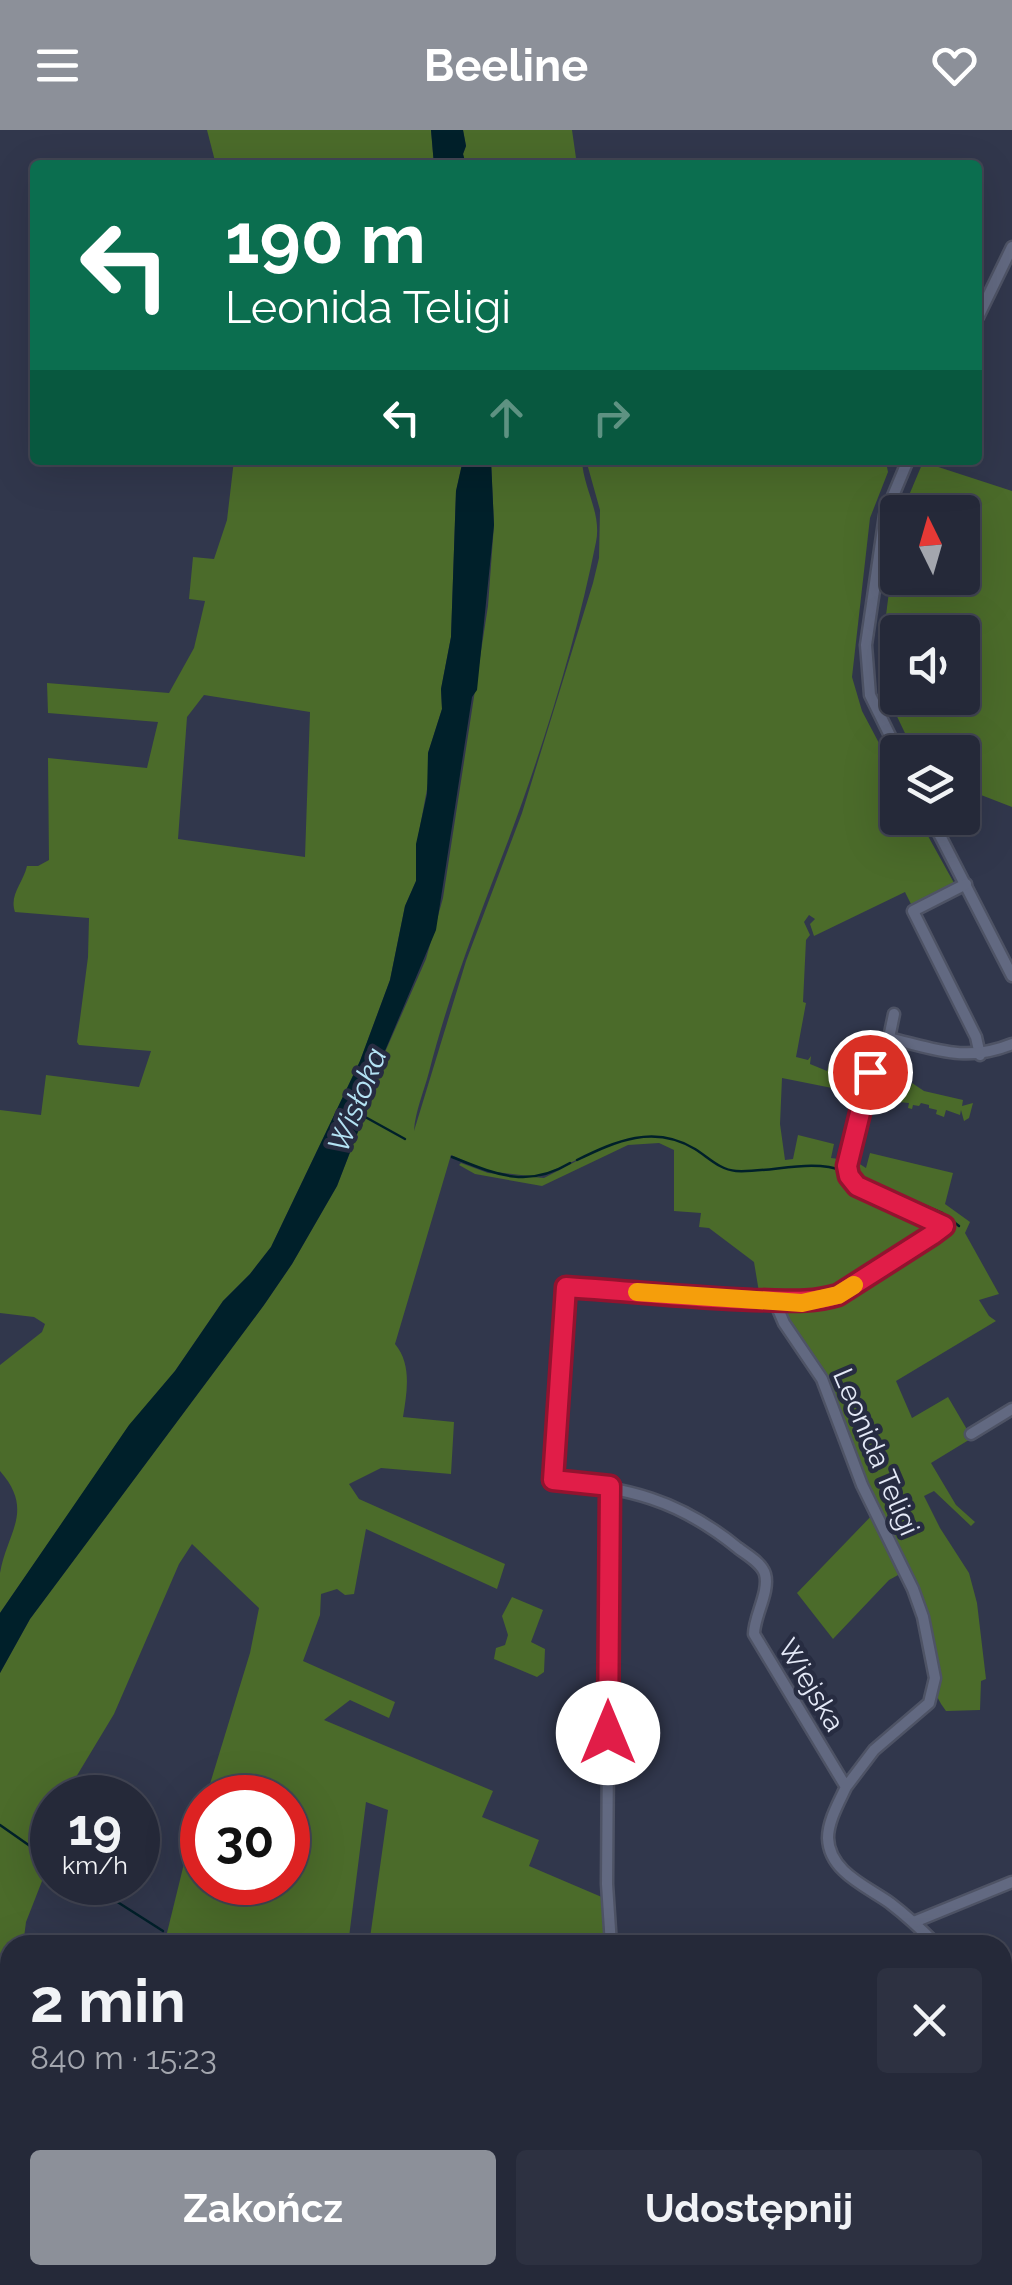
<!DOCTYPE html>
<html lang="pl">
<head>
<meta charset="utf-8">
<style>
  body { margin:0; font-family:Raleway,sans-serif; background:#2d3141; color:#f1f3f6; height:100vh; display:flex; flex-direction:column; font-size:38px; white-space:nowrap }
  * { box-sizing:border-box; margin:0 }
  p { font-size:32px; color:#a3a6ae }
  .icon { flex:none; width:55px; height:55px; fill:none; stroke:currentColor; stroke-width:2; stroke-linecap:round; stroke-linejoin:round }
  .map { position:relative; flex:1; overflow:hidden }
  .sheet { position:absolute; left:0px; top:1805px; width:1012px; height:350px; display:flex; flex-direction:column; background:#252939; border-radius:30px 30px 0 0; box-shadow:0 10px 40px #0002,0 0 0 2px #424553 }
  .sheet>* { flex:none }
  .banner { position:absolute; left:30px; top:30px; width:952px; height:305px; border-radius:10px; box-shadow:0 10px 40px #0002,0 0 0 2px #424553; background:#0b6e4f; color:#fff; overflow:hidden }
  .needle { width:65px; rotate:355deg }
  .buttons { position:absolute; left:880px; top:365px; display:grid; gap:20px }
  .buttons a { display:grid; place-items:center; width:100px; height:100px; border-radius:10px; background:#252939; box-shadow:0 10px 40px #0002,0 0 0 2px #424553; font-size:50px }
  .speed { position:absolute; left:30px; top:1645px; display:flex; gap:20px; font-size:50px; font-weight:700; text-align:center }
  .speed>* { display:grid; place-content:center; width:130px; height:130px; border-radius:50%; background:#252939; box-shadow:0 10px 40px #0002,0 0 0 2px #424553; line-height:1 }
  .speed small { font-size:25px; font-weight:400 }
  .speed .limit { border:15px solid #d22; background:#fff; color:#111 }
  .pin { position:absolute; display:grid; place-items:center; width:85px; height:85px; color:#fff; margin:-42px; border:5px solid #fff; border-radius:50%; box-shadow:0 2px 10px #0007 }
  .me { position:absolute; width:110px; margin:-55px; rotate:0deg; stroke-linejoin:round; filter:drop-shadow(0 0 8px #0008) }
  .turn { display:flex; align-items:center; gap:35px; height:210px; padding:0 30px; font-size:45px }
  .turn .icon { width:130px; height:130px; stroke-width:2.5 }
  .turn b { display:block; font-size:70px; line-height:85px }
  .lanes { display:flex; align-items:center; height:95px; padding:0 30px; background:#0003; justify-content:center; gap:50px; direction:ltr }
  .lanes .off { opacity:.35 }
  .round { display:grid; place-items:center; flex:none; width:105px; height:105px; border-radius:10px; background:#2d3141 }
  .head { display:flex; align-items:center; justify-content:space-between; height:170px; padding:0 30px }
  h1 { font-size:60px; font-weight:700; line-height:75px }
  .primary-button { display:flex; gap:20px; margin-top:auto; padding:20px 30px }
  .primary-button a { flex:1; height:115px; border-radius:10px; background:#8c9099; color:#fff; font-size:40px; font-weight:700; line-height:115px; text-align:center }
  .primary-button a+a { background:#2d3141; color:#f1f3f6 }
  header { display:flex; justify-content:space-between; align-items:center; height:130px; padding:0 30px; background:#8c9099; color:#fff; font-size:45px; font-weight:700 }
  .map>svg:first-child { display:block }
</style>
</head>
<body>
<header><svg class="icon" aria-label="menu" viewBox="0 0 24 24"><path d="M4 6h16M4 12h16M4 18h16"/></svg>Beeline<svg class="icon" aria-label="heart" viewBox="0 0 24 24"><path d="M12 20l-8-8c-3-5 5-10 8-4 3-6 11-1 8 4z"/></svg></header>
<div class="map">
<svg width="1012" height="2155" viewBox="0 0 1012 2155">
  <rect width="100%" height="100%" fill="#31374c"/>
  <g fill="#4b6b2a" fill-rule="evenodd">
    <polygon points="207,0 431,0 434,35 216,35"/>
    <polygon points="463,0 572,0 577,35 466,35 463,24 466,16"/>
    <path d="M234,330H463L456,361L451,507L441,559L442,579L428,623L430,643L416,718V751L405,776L390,850L360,931L271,1117L250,1144L223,1171L175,1241L129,1296L0,1483C0,1470 0,1456 0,1443C7,1402 35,1381 0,1341V1235L42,1202L45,1194L34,1187L0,1183V980L41,985L46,945L139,957L151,921L79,915L77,912L88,827L89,788L15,782C9,765 23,753 27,736H38L49,730L48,628L147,638L158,592L48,583L47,553L169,563L194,518L205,471L189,469L193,427L214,429L227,390ZM204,565L310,582L305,727L178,709L187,587Z"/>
    <path d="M491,330H582C583,358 602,383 596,412C577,508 543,618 508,711C479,787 449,863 429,942C424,961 415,982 414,1001L466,831L522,683L593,453L599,428L600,380L586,330L886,332L888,342L870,388L852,547L862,581L897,647L898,688H918L954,753L912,776L905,762L814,806L810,794L815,789L809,785L804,792L810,805L806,810L803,872L806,873L796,927L808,930L811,926L810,934L827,941L830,931L863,939L857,963L782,948L780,994L785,1030L793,1029L798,1005L834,1014L831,1028L855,1031L866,1038L870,1023L953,1043L945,1074L970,1092L965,1103L999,1164L979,1170L989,1186L996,1191L896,1251L912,1288L948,1267L972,1308L931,1333L956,1375L975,1392L971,1396L934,1361L924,1366L940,1398L969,1443L977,1473L986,1549L981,1551L980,1580L946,1581C918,1546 926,1482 909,1439L889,1450L833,1509L797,1463L877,1380L856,1338L834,1268L772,1173L760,1168L754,1132L709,1098L699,1097L701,1083L674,1081V1020L659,1013L628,1015L542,1056L475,1044L459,1035L461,1033L488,1043L544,1048L592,1023L538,1047L488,1041L451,1025L395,1214C412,1234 407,1262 403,1287L454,1292L451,1344L381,1338L349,1354L359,1369L505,1434L497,1459L366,1399L354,1464L345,1465L337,1459L321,1464L320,1485L303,1531L395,1572L389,1588L350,1570L324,1590L493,1661L482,1687L539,1710L529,1736L604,1768L607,1815H369L388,1680L366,1672L348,1815H164L193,1697L202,1678V1752H288V1668L206,1667L250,1523L259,1478L192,1414L179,1434L114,1584L64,1667L52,1668V1691L38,1724L44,1746L26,1792L23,1815H10V2145H232V2155H0V1543L30,1489L264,1175L292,1134L337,1056L359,999L371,954L426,829L443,768L488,476L494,395Z"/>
    <path d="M923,332L1012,361V677L963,658L962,622H914L882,555L879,540L897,399L898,448H962V382H902ZM898,502H962V568H898Z"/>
    <polygon points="879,946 885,947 885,952 891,953 892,949 911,957 912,953 924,961 963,970 962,976 973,973 969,988 964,991 961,980 960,985 946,980 944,987 936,984 937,980 929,978 929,975 921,973 919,976 913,975 912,979 908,978 909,973 899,972 898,975 880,970 875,963"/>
    <polygon points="512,1467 543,1480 531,1512 545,1519 544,1542 537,1547 494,1529 496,1518 505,1515 508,1505 502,1486"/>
    <polygon points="391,2145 678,2145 689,2155 391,2155"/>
    <polygon points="721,2145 907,2145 827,2155 703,2155 704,2149"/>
  </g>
  <g fill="#00202a">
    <polygon points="431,0 463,0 466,16 463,24 466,35 434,35"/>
    <polygon points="463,330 491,330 494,395 477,560 472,567 436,800 371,954 359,999 337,1056 292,1134 264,1175 30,1489 0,1543 0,1483 129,1295 175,1241 223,1171 250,1144 271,1117 360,931 390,850 405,776 416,751 416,714 427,664 428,623 442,579 441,559 451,507 456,361"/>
  </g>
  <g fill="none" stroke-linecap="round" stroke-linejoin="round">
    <g stroke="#00202a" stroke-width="2.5">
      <polyline points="358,983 405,1009"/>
      <path d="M452,1027C495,1044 527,1059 570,1033"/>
      <path d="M577,1030C616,1011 654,994 695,1019C708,1027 720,1040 736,1041C772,1043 810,1028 844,1041"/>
      <polyline points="852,1044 887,1059"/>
      <polyline points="893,1062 942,1083 959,1096"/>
      <polyline points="0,1695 40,1723"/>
      <polyline points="86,1752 163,1801"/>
    </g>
    <g stroke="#4e5365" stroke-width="15">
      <g id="minor">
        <polyline points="978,187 1012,117"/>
        <polyline points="898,622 870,565 866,515 885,385 908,330"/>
        <polyline points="931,688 1012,846"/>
        <polyline points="966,754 913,781 976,907 980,925"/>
        <polyline points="889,908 894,884"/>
        <path d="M775,1172L802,1173L838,1165L943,1096L857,1056L849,1047L850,1024L879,915L889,908C935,919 966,933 1012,914"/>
        <polyline points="971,1304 1012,1279"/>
        <polyline points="610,1357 607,1754 611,1815"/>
        <path d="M846,1657L874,1620L929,1573L935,1548L923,1487L913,1459L862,1355L822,1249L784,1193L775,1172L566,1157L553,1350C629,1359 677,1368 738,1418C747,1425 762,1433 765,1444C770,1462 754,1486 754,1504L846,1657C839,1672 828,1691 828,1708C829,1742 868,1757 890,1773C907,1786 922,1800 937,1815"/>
        <polyline points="914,1792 1012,1752"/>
        <polyline points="1002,1891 1012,1904"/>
        <polyline points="1002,2047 1012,2045"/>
        <polyline points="1002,2130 1012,2127"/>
        <polyline points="852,2155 937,2145"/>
        <polyline points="945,2155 1012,2147"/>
      </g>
    </g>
    <use href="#minor" stroke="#626981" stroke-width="10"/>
  </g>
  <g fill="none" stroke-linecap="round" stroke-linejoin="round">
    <g stroke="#92132f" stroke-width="25">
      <path id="route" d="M608,1603L610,1356L553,1350L566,1157C628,1161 691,1168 753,1170C783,1170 808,1174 838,1165L932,1105L944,1096L857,1056L849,1046L847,1036L870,942"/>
    </g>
    <use href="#route" stroke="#e11d48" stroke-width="18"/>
    <polyline stroke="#f59e0b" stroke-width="18" points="637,1162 802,1173 838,1165 854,1155"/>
  </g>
  <g text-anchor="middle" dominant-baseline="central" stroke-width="9" stroke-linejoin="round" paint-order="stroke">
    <g font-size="28" fill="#e4e9f7" stroke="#272c41">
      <text transform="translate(876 1322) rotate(67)">Leonida Teligi</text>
      <text transform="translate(811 1555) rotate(59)">Wiejska</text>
    </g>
    <g font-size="30" font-style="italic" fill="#b4e3f4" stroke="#272c41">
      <text transform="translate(357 970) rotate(-68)">Wisłoka</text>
    </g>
  </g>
</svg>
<div class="buttons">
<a><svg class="needle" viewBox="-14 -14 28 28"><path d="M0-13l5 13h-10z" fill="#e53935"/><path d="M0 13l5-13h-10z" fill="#a3a6ae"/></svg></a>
<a><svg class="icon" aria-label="sound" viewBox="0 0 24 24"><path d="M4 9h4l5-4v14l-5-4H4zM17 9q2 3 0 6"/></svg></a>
<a><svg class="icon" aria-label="layers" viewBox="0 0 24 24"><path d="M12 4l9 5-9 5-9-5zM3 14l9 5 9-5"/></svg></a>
</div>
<div class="speed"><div>19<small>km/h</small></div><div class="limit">30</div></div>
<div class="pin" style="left:870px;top:942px;background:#d93025"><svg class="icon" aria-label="arrive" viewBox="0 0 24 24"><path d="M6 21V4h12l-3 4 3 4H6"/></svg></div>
<svg class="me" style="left:608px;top:1603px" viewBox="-20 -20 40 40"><circle r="19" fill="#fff"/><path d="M0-13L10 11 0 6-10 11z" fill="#e11d48"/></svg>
<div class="banner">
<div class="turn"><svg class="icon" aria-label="left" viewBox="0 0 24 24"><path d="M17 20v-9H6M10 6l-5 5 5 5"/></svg><div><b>190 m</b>Leonida Teligi</div></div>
<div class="lanes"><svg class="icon" aria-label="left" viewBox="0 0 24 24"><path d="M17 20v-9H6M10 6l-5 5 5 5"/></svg><svg class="icon off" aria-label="ahead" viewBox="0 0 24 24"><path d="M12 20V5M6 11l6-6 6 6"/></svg><svg class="icon off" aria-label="right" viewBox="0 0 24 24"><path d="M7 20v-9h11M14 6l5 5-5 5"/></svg></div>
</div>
<section class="sheet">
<div class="head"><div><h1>2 min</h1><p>840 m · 15:23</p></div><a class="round"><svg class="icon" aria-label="close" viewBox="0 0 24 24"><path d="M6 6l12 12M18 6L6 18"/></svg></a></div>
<div class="primary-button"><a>Zakończ</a><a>Udostępnij</a></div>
</section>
</div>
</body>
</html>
